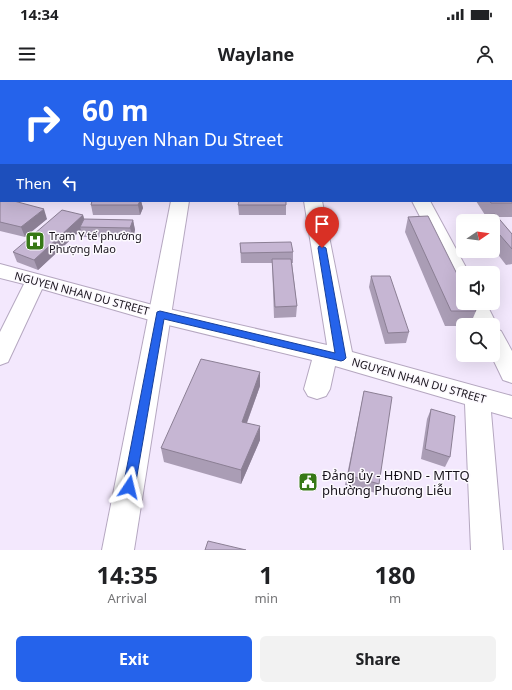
<!DOCTYPE html>
<html lang="en">
<head>
<meta charset="utf-8">
<style>
  body { margin:0; font-family:"Noto Sans",sans-serif; background:#f2f2f2; color:#202124; height:100vh; display:flex; flex-direction:column; font-size:15px; white-space:nowrap }
  * { box-sizing:border-box; margin:0 }
  p { font-size:13px; color:#757577 }
  .icon { flex:none; width:22px; height:22px; fill:none; stroke:currentColor; stroke-width:2; stroke-linecap:round; stroke-linejoin:round }
  .map { position:relative; height:470px; overflow:hidden }
  .sheet { display:flex; flex-direction:column; background:#fff; flex:1 }
  .sheet>* { flex:none }
  .hud { position:absolute; left:0px; top:0px; width:512px; height:122px; box-shadow:0 4px 16px #0002; background:#2563eb; color:#fff; overflow:hidden }
  .needle { width:26px; rotate:77deg }
  .fabs { position:absolute; left:456px; top:134px; display:grid; gap:8px }
  .fabs a { display:grid; place-items:center; width:44px; height:44px; border-radius:6px; background:#fff; box-shadow:0 4px 16px #0002; font-size:20px }
  .pin { position:absolute; display:grid; place-items:center; width:34px; height:34px; color:#fff; margin:-41px -17px; border-radius:50% 50% 50% 0; rotate:-45deg; box-shadow:0 0 4px #0007 }
  .pin .icon { rotate:45deg }
  .me { position:absolute; width:44px; margin:-22px; rotate:10deg; stroke-linejoin:round; filter:drop-shadow(0 0 3px #0008) }
  .turn { display:flex; align-items:center; gap:14px; height:84px; padding:0 16px; font-size:18px }
  .turn .icon { width:52px; height:52px; stroke-width:2.5 }
  .turn b { display:block; font-size:28px; line-height:34px }
  .then { display:flex; align-items:center; height:38px; padding:0 16px; background:#0003; gap:8px; font-size:15px }
  .eta { display:flex; justify-content:space-evenly; align-items:center; height:68px; text-align:center }
  .eta b { font-size:24px; font-weight:700; line-height:28px }
  .cta { display:flex; gap:8px; margin-top:auto; padding:8px 16px }
  .cta a { flex:1; height:46px; border-radius:6px; background:#2563eb; color:#fff; font-size:16px; font-weight:700; line-height:46px; text-align:center }
  .cta a+a { background:#f2f2f2; color:#202124 }
  .status { display:flex; justify-content:space-between; align-items:center; height:28px; padding:0 20px; background:#fff; direction:ltr }
  .status svg { height:11px; fill:currentColor }
  header { display:flex; justify-content:space-between; align-items:center; height:52px; padding:0 16px; background:#fff; font-size:18px; font-weight:700 }
  .map>svg:first-child { display:block }
</style>
</head>
<body>
<div class="status"><b>14:34</b><svg viewBox="0 0 49 12"><path d="M0 12V9h3v3zM5 12V6h3v6zM10 12V3h3v9zM15 12V0h3v12zM26 1h20v11H26zM47 4h2v5h-2z"/></svg></div>
<header><svg class="icon" aria-label="menu" viewBox="0 0 24 24"><path d="M4 6h16M4 12h16M4 18h16"/></svg>Waylane<svg class="icon" aria-label="person" viewBox="0 0 24 24"><circle cx="12" cy="8" r="4"/><path d="M4 21q1-7 8-7t8 7"/></svg></header>
<div class="map">
<svg width="512" height="470" viewBox="0 0 512 470">
  <rect width="100%" height="100%" fill="#f3e8fd"/>
  <g fill="none" stroke-linecap="round" stroke-linejoin="round">
    <g stroke="#b5a7c0" stroke-width="2">
      <g id="minor">
        <polygon points="286,0 298,0 299,1 287,1"/>
        <rect x="351" y="0" width="12" height="1"/>
        <polygon points="304,121 322,121 352,272 512,316 512,338 491,332 503,470 471,470 465,324 335,286 330,309 326,316 317,319 308,316 304,309 312,280 160,243 42,209 8,282 0,285 0,252 24,204 0,198 0,184 160,227 327,265"/>
        <polygon points="412,121 430,121 469,193 463,193 463,208 456,206 453,201"/>
        <polygon points="464,223 486,223 497,245 495,249 501,251 512,271 512,303 503,300 491,275 493,275 493,245 475,245"/>
      </g>
    </g>
    <g stroke="#b5a7c0" stroke-width="2">
      <polygon id="major" points="171,121 189,121 134,470 102,470"/>
    </g>
    <use href="#minor" fill="#fff" fill-rule="evenodd"/>
    <use href="#major" fill="#fff" fill-rule="evenodd"/>
  </g>
  <g fill="#aa9db5">
    <polygon points="246,0 278,0 278,1 282,1 246,1"/>
    <polygon points="367,0 453,0 454,1 367,1"/>
    <polygon points="474,0 510,0 510,1 475,1"/>
    <polygon points="511,31 512,31 512,100 511,98"/>
    <polygon points="512,104 512,137 497,137 512,154 512,184 506,185 493,168 493,141 481,141 483,135 485,135 476,121 511,121"/>
    <polygon points="141,121 143,128 140,135 93,135 91,125"/>
    <polygon points="286,121 286,135 239,135 238,125"/>
    <polygon points="0,122 47,139 25,157 0,151"/>
    <polygon points="83,135 84,139 133,140 135,150 133,158 83,157 81,150 38,190 17,182 13,172"/>
    <polygon points="408,137 476,231 470,245 463,245 463,246 445,246 405,152"/>
    <polygon points="240,163 293,172 293,183 292,183 297,226 296,237 274,238 272,183 241,183"/>
    <polygon points="371,196 409,252 406,263 385,264 369,207"/>
    <polygon points="260,292 260,306 247,343 260,360 241,404 164,382 161,368"/>
    <polygon points="364,311 379,404 376,413 345,405"/>
    <polygon points="431,329 450,377 445,387 421,379 427,339"/>
  </g>
  <g fill="#8b7f94">
    <polygon points="140,121 141,121 143,128 140,135 138,125"/>
    <polygon points="44,129 47,139 25,157 21,147"/>
    <polygon points="83,135 86,145 80,147 81,150 38,190 34,180"/>
    <polygon points="133,140 135,150 133,158 130,148"/>
    <polygon points="260,292 260,306 242,356 242,342"/>
    <polygon points="260,346 260,360 241,404 241,390"/>
  </g>
  <g fill="#c6b6d3" stroke="#8b7f94">
    <polygon points="144,0 176,0 176,1 143,1"/>
    <rect x="374" y="0" width="49" height="1"/>
    <polygon points="423,0 453,0 454,1 423,1"/>
    <polygon points="511,31 512,31 512,58 511,56"/>
    <polygon points="511,69 512,69 512,79 511,78"/>
    <polygon points="511,104 512,104 512,123 491,123 490,121 511,121"/>
    <polygon points="1,121 14,121 44,129 21,147 0,142 0,122"/>
    <polygon points="92,121 140,121 138,125 91,125"/>
    <polygon points="239,121 286,121 286,125 238,125"/>
    <polygon points="62,130 83,135 34,180 13,172"/>
    <polygon points="495,134 512,154 512,169 493,147 493,141 488,141 483,135"/>
    <polygon points="428,136 463,206 463,223 472,223 476,231 451,231 408,137"/>
    <polygon points="84,139 133,140 130,148 80,147"/>
    <polygon points="291,162 293,172 241,173 240,163"/>
    <polygon points="272,179 291,179 297,226 275,227"/>
    <polygon points="371,196 390,196 409,252 388,253"/>
    <polygon points="201,279 260,292 242,342 260,346 241,390 161,368"/>
    <polygon points="364,311 392,317 379,404 348,395"/>
    <polygon points="431,329 455,336 450,377 425,369"/>
    <polygon points="208,461 246,470 205,470"/>
  </g>
  <polygon fill="#2563eb" stroke="#184099" points="319,166 322,166 326,168 346,278 344,280 341,281 164,239 135,407 134,411 129,413 125,411 123,407 157,232 160,231 335,273 318,168"/>
  <defs>
    <g id="hospital-square" transform="scale(1)"><rect x="-9" y="-9" width="18" height="18" rx="4" fill="#367816" stroke="#fcf9fe"/><path d="M-5-5h3v3.5h4V-5h3V5h-3V1.5h-4V5h-3Z" fill="#fff"/></g>
    <g id="civic-square" transform="scale(1)"><rect x="-9" y="-9" width="18" height="18" rx="4" fill="#367816" stroke="#fcf9fe"/><path d="M-.6-6.5H3V-4.5H.6V-3L4-1V1h2V6H-6V1h2V-1L-.6-3ZM-1.2 2.5V6h2.4V2.5Z" fill="#fff"/></g>
  </defs>
  <g fill-rule="evenodd">
    <use href="#hospital-square" x="35" y="161"/>
    <use href="#civic-square" x="308" y="402"/>
  </g>
  <g text-anchor="middle" dominant-baseline="central" stroke-width="3" stroke-linejoin="round" paint-order="stroke">
    <g font-size="11" fill="#17121b" stroke="#fcf9fe" text-anchor="start">
      <text x="49" y="155">Trạm Y tế phường<tspan x="49" dy="13">Phượng Mao</tspan></text>
    </g>
    <g font-size="11" fill="#17121b" stroke="#fcf9fe">
      <text transform="translate(82 213) rotate(15)">NGUYEN NHAN DU STREET</text>
      <text transform="translate(419 300) rotate(16)">NGUYEN NHAN DU STREET</text>
    </g>
    <g font-size="13" fill="#17121b" stroke="#fcf9fe" text-anchor="start">
      <text x="322" y="395">Đảng ủy - HĐND - MTTQ<tspan x="322" dy="15">phường Phương Liễu</tspan></text>
    </g>
  </g>
</svg>
<div class="fabs">
<a><svg class="needle" viewBox="-14 -14 28 28"><path d="M0-13l5 13h-10z" fill="#e53935"/><path d="M0 13l5-13h-10z" fill="#757577"/></svg></a>
<a><svg class="icon" aria-label="sound" viewBox="0 0 24 24"><path d="M4 9h4l5-4v14l-5-4H4zM17 9q2 3 0 6"/></svg></a>
<a><svg class="icon" aria-label="search" viewBox="0 0 24 24"><circle cx="10" cy="10" r="6"/><path d="M15 15l6 6"/></svg></a>
</div>
<div class="pin" style="left:322px;top:168px;background:#d93025"><svg class="icon" aria-label="arrive" viewBox="0 0 24 24"><path d="M6 21V4h12l-3 4 3 4H6"/></svg></div>
<svg class="me" style="left:129px;top:407px" viewBox="-20 -20 40 40"><path d="M0-17L14 15 0 8-14 15z" fill="#2563eb" stroke="#fff" stroke-width="4"/></svg>
<div class="hud">
<div class="turn"><svg class="icon" aria-label="right" viewBox="0 0 24 24"><path d="M7 20v-9h11M14 6l5 5-5 5"/></svg><div><b>60 m</b>Nguyen Nhan Du Street</div></div>
<div class="then">Then<svg class="icon" aria-label="left" viewBox="0 0 24 24"><path d="M17 20v-9H6M10 6l-5 5 5 5"/></svg></div>
</div>
</div>
<section class="sheet">
<div class="eta">
<div><b>14:35</b><p>Arrival</p></div>
<div><b>1</b><p>min</p></div>
<div><b>180</b><p>m</p></div>
</div>
<div class="cta"><a>Exit</a><a>Share</a></div>
</section>
</body>
</html>
